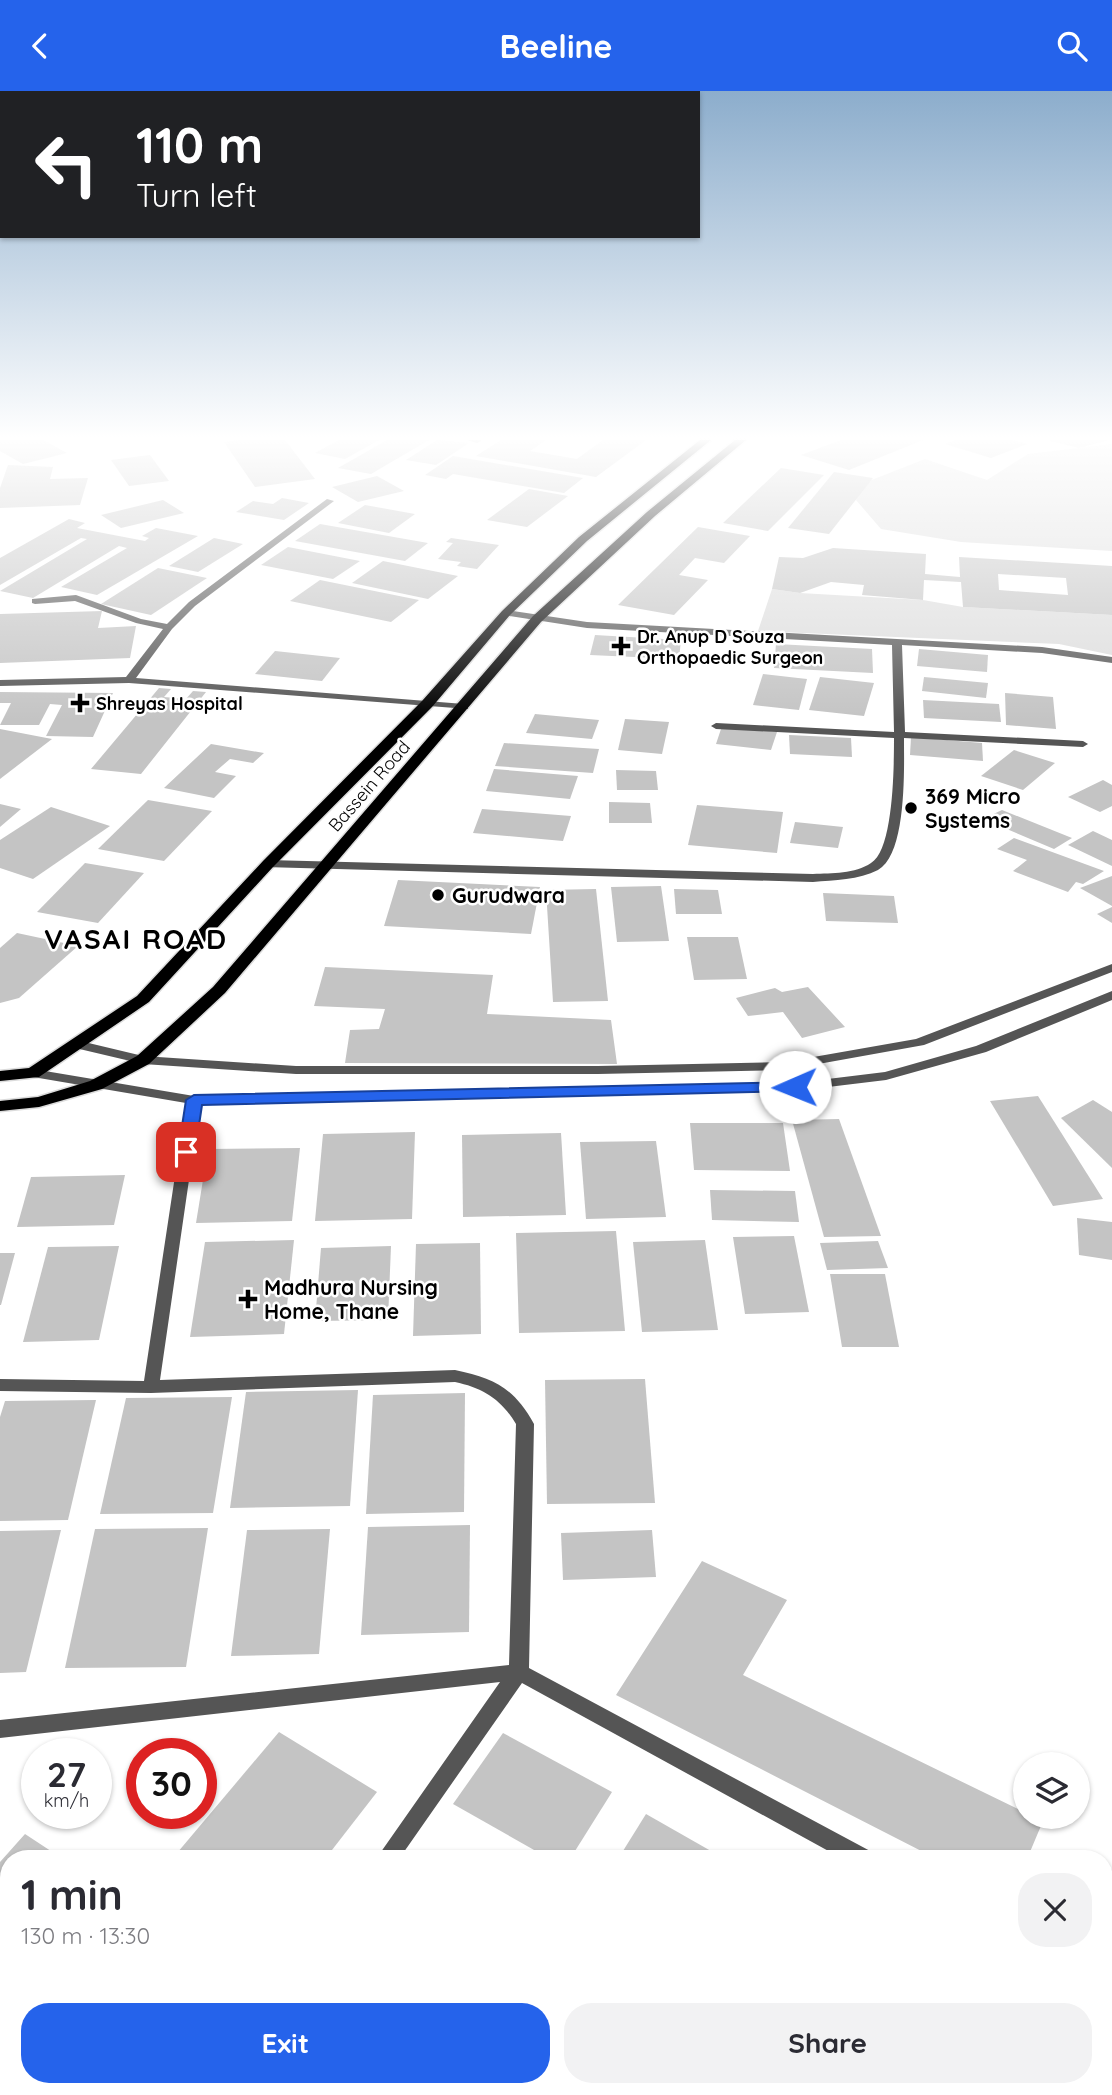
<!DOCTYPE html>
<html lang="en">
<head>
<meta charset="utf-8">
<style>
  body { margin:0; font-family:Quicksand,sans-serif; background:#f2f2f3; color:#2b2b33; height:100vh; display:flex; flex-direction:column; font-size:26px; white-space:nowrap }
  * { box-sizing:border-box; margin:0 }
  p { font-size:23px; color:#7c7c81 }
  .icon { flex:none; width:38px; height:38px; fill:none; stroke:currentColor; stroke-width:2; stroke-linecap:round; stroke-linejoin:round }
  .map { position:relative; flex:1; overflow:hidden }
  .panel { position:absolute; left:0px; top:1759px; width:1113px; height:247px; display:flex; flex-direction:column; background:#fff; border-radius:28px 28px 0 0; box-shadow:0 2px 5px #0004 }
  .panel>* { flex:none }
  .guide { position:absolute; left:0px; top:0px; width:700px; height:147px; box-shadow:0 2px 5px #0004; background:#202124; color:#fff; overflow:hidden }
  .controls { position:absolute; left:1013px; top:1661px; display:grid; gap:14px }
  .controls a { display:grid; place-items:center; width:77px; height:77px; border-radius:50%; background:#fff; box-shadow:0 2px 5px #0004; font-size:35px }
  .speed { position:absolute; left:21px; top:1647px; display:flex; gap:14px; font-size:35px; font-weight:700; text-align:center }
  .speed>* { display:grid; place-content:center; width:91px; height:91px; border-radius:50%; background:#fff; box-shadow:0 2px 5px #0004; line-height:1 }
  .speed small { font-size:18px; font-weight:400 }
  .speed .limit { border:10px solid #d22; background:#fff; color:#111 }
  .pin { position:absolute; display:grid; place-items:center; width:60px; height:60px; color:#fff; margin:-30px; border-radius:14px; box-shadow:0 4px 10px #0006 }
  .me { position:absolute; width:77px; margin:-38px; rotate:269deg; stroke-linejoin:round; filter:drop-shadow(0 0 5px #0008) }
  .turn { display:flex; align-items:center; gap:24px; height:147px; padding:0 21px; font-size:32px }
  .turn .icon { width:91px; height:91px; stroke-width:2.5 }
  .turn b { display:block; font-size:49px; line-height:60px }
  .round { display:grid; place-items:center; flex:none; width:74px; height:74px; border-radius:28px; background:#f2f2f3 }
  .summary { display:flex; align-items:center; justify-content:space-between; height:119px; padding:0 21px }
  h1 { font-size:42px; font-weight:800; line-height:52px }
  .cta { display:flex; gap:14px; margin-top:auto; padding:14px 21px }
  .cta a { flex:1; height:80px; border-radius:28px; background:#2563eb; color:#fff; font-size:28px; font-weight:800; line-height:80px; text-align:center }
  .cta a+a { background:#f2f2f3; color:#2b2b33 }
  header { display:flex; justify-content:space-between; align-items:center; height:91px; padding:0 21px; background:#2563eb; color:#fff; font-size:32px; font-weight:800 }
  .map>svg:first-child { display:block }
</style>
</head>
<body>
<header><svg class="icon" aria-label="back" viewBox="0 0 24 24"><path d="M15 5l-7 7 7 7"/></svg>Beeline<svg class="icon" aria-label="search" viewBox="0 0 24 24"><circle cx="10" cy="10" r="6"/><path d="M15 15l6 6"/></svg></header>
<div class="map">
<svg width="1112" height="2004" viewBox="0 0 1112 2004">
  <rect width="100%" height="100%" fill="#fff"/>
  <g fill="#dcdcdc">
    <polygon points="1112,353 1112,460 961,451 881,438 856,409 864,392 925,368 987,389 1028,363"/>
    <polygon points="772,498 800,502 923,509 963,516 1112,524 1112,564 1059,553 758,540"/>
  </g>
  <g fill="#c4c4c4" fill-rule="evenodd">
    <polygon points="0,349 43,349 67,362 23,373 0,360"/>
    <polygon points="242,349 285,349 315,388 255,396 224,351"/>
    <polygon points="339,349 379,349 345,368 315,362"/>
    <polygon points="387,349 429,349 371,383 338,377"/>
    <polygon points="437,349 469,352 436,374 406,369"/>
    <polygon points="501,349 546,349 530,360 577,368 603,349 646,349 596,386 476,365"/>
    <polygon points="841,349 923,349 849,379 801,364"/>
    <polygon points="956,349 1012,349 1027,353 991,367 945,353"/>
    <polygon points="1109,349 1079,357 1050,350 1050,349"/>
    <polygon points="150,364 169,390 129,395 111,369"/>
    <polygon points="453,365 583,387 564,402 453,383 446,388 425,384"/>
    <polygon points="8,374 53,376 50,388 88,387 80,414 0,417 0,397"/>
    <polygon points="781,377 824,384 768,440 723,432"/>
    <polygon points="834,381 873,387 829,443 788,437"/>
    <polygon points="377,385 404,400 358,411 332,396"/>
    <polygon points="529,398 568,405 527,436 487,429"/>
    <polygon points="282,407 309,412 284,429 236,421 253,410 273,413"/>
    <polygon points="163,409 184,422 121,437 101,424"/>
    <polygon points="365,414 415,423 389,442 338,432"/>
    <polygon points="69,428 85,432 77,437 145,450 149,447 142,445 156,437 198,445 97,504 61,496 127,457 119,455 33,507 0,500 87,448 81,447 0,494 0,467"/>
    <polygon points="320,433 428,452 405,470 295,450"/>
    <polygon points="698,436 750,445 724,472 695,467 679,484 708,489 674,524 618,514"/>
    <polygon points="214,447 243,453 198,481 169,475"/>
    <polygon points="451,447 499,454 477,478 457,475 461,471 438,468 453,452 446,451"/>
    <polygon points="288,456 360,470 333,488 261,474"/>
    <path d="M833,457L926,463L925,483L960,486L959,466L1112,475V524L963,516L961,491L924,489L923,509L862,504L864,494L831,491L800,502L772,498L779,466L803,467ZM998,483L1066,487L1068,504L999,499Z"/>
    <polygon points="383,470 458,485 428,508 352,492"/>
    <polygon points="158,477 207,487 151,524 101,513"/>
    <polygon points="320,489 419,509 391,531 290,510"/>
    <polygon points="102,520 98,537 136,535 130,567 0,572 0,523"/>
    <polygon points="595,544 681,549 679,568 590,564"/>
    <polygon points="776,553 872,558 873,582 774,577"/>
    <polygon points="919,558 988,564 987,581 917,575"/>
    <polygon points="275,560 340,567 322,590 255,583"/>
    <polygon points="763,583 807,588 799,619 753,614"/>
    <polygon points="820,586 874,592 864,625 809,619"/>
    <polygon points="924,586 988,592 986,607 922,600"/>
    <polygon points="159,597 171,598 164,606 186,608 193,600 206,601 141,683 91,678"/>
    <polygon points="0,601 113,602 93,646 46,645 62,614 50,613 39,634 0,634 11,612 0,612"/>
    <polygon points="1005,602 1053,606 1056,638 1006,634"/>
    <polygon points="923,609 999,613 1001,631 924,627"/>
    <polygon points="535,623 599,629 592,648 526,642"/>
    <polygon points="625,628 669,631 662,663 618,659"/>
    <polygon points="722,635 777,641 771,659 716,653"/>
    <polygon points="0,638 52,648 0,688"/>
    <polygon points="789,644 851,647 852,666 790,663"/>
    <polygon points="911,646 982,652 983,670 910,664"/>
    <polygon points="504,652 599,658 593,682 495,675"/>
    <polygon points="211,653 264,662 253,672 230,668 215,681 236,685 214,707 164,697"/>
    <polygon points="1014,659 1055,672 1023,699 981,685"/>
    <polygon points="494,678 578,685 570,708 486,700"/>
    <polygon points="616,679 656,680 658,699 617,699"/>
    <polygon points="1103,689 1112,694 1112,715 1100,721 1068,706"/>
    <polygon points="148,709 212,720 164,770 98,758"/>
    <polygon points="609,711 650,712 652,732 609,732"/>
    <polygon points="0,713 21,718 0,736"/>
    <polygon points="697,714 783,721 777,762 688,754"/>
    <polygon points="51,716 110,735 33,788 0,777 0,749"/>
    <polygon points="482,718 571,725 563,750 473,742"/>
    <polygon points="1002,719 1072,747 1054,758 983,728"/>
    <polygon points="795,731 843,736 838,757 790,752"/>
    <polygon points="1093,740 1112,749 1112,775 1068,754"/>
    <polygon points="1014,747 1104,780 1083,793 1076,791 1068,801 1013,780 1027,769 997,758"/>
    <polygon points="85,772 144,782 98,832 37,821"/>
    <polygon points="1112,785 1112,815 1080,797"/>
    <polygon points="398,789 540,796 531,843 384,835"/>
    <polygon points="661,795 669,850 617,851 611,796"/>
    <polygon points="596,798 608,910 553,911 546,799"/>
    <polygon points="674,798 718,799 722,823 676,823"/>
    <polygon points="823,802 894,805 898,832 826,830"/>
    <polygon points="1112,816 1112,832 1097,823"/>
    <polygon points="17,842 78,855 19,907 0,912 0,857"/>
    <polygon points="687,846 738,846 747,888 694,889"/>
    <polygon points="325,876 493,884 487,923 611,929 617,973 345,972 350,939 379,938 385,918 314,915"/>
    <polygon points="808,896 845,936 802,947 783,921 748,925 736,907 775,897 782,901"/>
    <polygon points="1038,1005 1103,1108 1053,1115 990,1010"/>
    <polygon points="1093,1009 1112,1021 1112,1077 1061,1027"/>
    <polygon points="839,1028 881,1145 824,1146 792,1029"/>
    <polygon points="690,1032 783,1032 790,1080 694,1079"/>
    <polygon points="415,1041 412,1128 315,1130 323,1043"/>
    <polygon points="561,1042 566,1124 463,1126 462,1044"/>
    <polygon points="656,1050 666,1126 586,1128 580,1051"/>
    <polygon points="300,1057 292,1130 196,1132 208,1058"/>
    <polygon points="125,1084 114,1134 17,1136 31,1086"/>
    <polygon points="710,1099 795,1100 799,1131 712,1129"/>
    <polygon points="1077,1127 1112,1131 1112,1169 1079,1164"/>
    <polygon points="616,1140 625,1240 519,1242 516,1142"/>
    <polygon points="794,1145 809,1221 745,1223 733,1146"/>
    <polygon points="294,1149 284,1243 190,1246 205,1151"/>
    <polygon points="705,1149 718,1239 642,1241 633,1151"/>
    <polygon points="878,1150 888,1177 827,1179 820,1152"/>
    <polygon points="480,1152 481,1243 413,1245 416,1153"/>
    <polygon points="119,1155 99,1249 23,1251 48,1156"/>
    <polygon points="391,1155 388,1229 315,1230 321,1157"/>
    <polygon points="0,1162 15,1162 1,1214 0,1214"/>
    <polygon points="830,1183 885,1183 899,1256 842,1256"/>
    <polygon points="645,1288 655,1412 547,1413 545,1289"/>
    <polygon points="358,1299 350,1415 230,1417 246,1301"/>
    <polygon points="465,1302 464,1421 366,1423 373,1304"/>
    <polygon points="232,1306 213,1422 100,1423 126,1307"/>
    <polygon points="96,1309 68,1429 0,1430 0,1326 5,1310"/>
    <polygon points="470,1434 469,1541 361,1544 368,1436"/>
    <polygon points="208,1437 186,1576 65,1577 95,1438"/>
    <polygon points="330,1438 319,1563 231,1565 247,1439"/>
    <polygon points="61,1439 26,1581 0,1582 0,1440"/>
    <polygon points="652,1439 656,1486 563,1489 561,1442"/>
    <polygon points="702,1470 787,1509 743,1584 1026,1722 1026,1726 1043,1730 1027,1768 937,1768 616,1604"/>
    <polygon points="279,1641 377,1701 325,1768 172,1768"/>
    <polygon points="503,1642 612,1701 570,1768 550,1768 453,1713"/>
    <polygon points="646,1723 725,1768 618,1768"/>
    <polygon points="25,1743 63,1768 9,1768 9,1927 0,1938 0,1771"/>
    <polygon points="1104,1775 1112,1779 1112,1870 1104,1866"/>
    <polygon points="1104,1991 1112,1996 1112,2004 980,2004 983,1997 1104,1997"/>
    <polygon points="53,1997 147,1997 141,2004 63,2004"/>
    <polygon points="298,1997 466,1997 477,2004 293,2004"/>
    <polygon points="627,1997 851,1997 863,2004 638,2004"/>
  </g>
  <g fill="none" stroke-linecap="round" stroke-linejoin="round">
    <g stroke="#dbdbdb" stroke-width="3">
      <g id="primary">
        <polygon points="700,349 711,349 587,450 510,524 432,616 273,776 149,911 39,986 0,990 0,980 29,977 137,905 263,770 422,610 502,520 579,446"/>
        <polygon points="735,349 746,349 655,425 541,531 225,902 149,973 102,998 39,1016 0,1020 0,1010 38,1006 90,990 137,965 213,896 533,525 647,421"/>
      </g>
    </g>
    <g fill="#555" fill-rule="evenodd">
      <polygon points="467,349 480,349 481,350 477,352"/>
      <polygon points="327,408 334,410 195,515 172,538 136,587 464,613 468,614 468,618 129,592 0,595 0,589 126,586 163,538 136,532 75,510 35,513 32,512 32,508 76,504 141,528 167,533 189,511"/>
      <path d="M506,519L587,531L1042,556L1112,566V572L1042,562L902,554L905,641L1083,650L1088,653L1083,656L904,647C904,677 907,763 878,779C859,789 834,789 813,791L264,776V770L268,769L813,783C832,782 855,783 871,772C894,759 894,672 894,647L716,638L711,635L716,632L894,641L892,554L587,537L503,524V520Z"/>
      <polygon points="1112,873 1112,881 924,954 785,979 598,983 296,983 143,973 71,956 69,953 76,949 143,965 296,975 598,975 785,971 916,948"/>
      <path d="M1112,900V909L986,961L886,989L795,1000L200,1013L160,1289L455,1279C494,1287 514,1297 534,1333L529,1577L872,1761L874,1768H843L522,1592L399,1768H376L500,1591L0,1647V1629L509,1574L516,1333C501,1308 483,1297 455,1291L151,1302L0,1300V1288L144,1290L186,1012L33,986L28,985L26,982L28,979L33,978L194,1005L795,992L885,981L976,955Z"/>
      <polygon points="1104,1886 1112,1889 1112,1912 1104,1909"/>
      <polygon points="211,1997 237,1997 234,2004 208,2004"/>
      <polygon points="526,1997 558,1997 561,2004 529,2004"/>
    </g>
    <use href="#primary" fill="#000" fill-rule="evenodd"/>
  </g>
  <linearGradient id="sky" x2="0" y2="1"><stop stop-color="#8cadcc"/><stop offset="0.55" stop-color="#fff"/><stop offset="1" stop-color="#fff" stop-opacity="0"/></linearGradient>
  <rect width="1112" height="629" fill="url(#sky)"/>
  <polygon fill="#2563eb" stroke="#184099" stroke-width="2" points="795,991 801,993 803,996 801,1000 202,1014 195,1061 186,1066 178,1061 186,1009 194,1004"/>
  <g fill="#000" stroke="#fff" stroke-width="2.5">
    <path d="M617.5 544.5h7v7h7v7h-7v7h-7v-7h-7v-7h7z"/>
    <path d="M76.5 601.5h7v7h7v7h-7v7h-7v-7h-7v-7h7z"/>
    <circle cx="911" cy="717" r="7"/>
    <circle cx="438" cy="804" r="7"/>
    <path d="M244.5 1197.5h7v7h7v7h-7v7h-7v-7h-7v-7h7z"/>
  </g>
  <g text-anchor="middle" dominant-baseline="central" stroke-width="5" stroke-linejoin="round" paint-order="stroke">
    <g font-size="18" font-weight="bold" fill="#000" stroke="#fff" text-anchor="start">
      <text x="637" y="545">Dr. Anup D Souza<tspan x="637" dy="21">Orthopaedic Surgeon</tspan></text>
      <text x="96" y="612">Shreyas Hospital</text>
    </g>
    <g font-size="18" fill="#000" stroke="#fff">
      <text transform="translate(369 695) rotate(-49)">Bassein Road</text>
    </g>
    <g font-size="21" font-weight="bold" fill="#000" stroke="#fff" text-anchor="start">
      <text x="925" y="705">369 Micro<tspan x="925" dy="24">Systems</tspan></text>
      <text x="452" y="804">Gurudwara</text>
      <text x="264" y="1196">Madhura Nursing<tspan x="264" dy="24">Home, Thane</tspan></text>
    </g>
    <g font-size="28" font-weight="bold" letter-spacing="2" fill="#000" stroke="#fff">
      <text x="136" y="847">VASAI ROAD</text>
    </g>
  </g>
</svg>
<div class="controls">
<a><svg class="icon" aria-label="layers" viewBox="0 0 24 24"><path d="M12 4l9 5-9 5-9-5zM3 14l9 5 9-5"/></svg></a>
</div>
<div class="speed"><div>27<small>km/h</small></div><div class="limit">30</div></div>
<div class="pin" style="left:186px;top:1061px;background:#d93025"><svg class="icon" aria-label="arrive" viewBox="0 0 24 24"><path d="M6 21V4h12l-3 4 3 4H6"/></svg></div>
<svg class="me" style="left:795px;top:996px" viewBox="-20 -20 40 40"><circle r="19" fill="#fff"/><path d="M0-13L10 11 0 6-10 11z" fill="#2563eb"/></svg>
<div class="guide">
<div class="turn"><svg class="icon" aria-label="left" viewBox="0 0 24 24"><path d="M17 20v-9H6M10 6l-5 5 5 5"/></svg><div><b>110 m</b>Turn left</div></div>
</div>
<section class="panel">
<div class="summary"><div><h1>1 min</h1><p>130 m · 13:30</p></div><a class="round"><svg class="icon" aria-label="close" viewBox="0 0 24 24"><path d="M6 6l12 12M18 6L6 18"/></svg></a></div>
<div class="cta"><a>Exit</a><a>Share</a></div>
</section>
</div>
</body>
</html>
